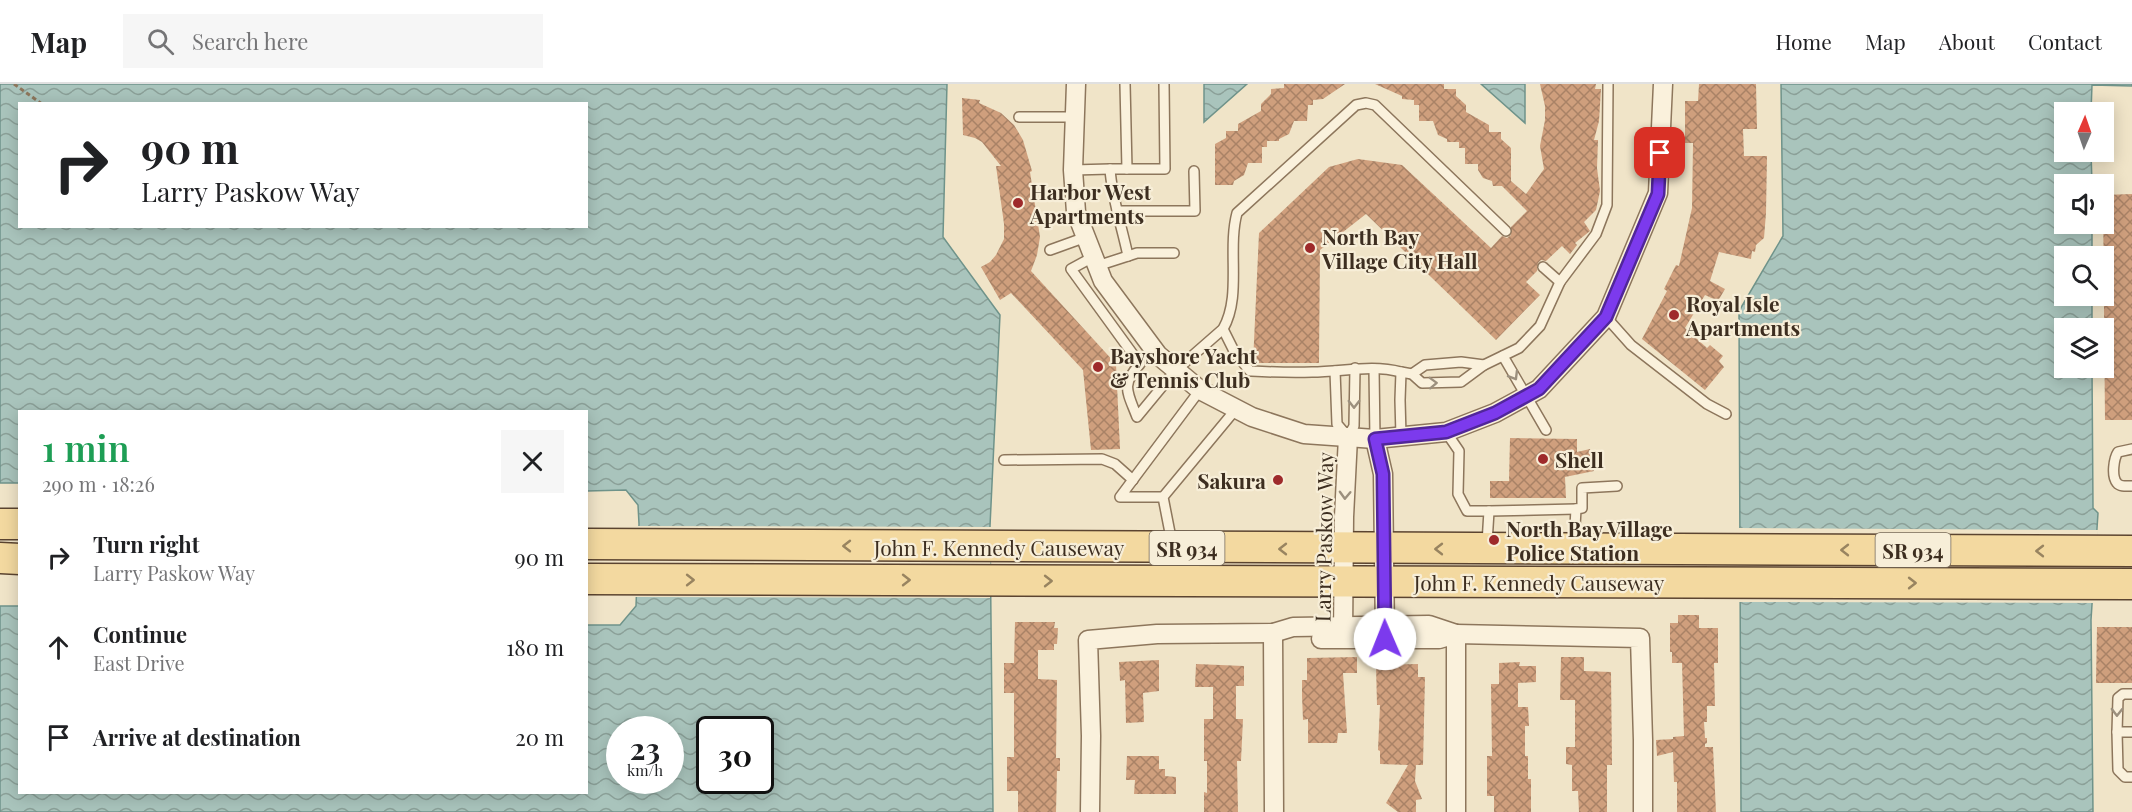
<!DOCTYPE html>
<html lang="en">
<head>
<meta charset="utf-8">
<style>
  body { margin:0; font-family:"Playfair Display",serif; background:#f6f6f6; color:#202124; height:100vh; display:flex; flex-direction:column; font-size:22px; white-space:nowrap }
  * { box-sizing:border-box; margin:0 }
  p { font-size:20px; color:#757577 }
  .icon { flex:none; width:33px; height:33px; fill:none; stroke:currentColor; stroke-width:2; stroke-linecap:round; stroke-linejoin:round }
  .map { position:relative; flex:1; overflow:hidden }
  .details { position:absolute; left:18px; top:326px; width:570px; height:384px; display:flex; flex-direction:column; background:#fff; border-radius:0px; box-shadow:0 3px 15px #0003 }
  .details>* { flex:none }
  .hud { position:absolute; left:18px; top:18px; width:570px; height:126px; border-radius:0px; box-shadow:0 3px 15px #0003; background:#fff; color:#202124; overflow:hidden }
  .needle { width:39px; rotate:2deg }
  .controls { position:absolute; left:2054px; top:18px; display:grid; gap:12px }
  .controls a { display:grid; place-items:center; width:60px; height:60px; border-radius:0px; background:#fff; box-shadow:0 3px 15px #0003; font-size:30px }
  .speed { position:absolute; left:606px; top:632px; display:flex; gap:12px; font-size:30px; font-weight:700; text-align:center }
  .speed>* { display:grid; place-content:center; width:78px; height:78px; border-radius:50%; background:#fff; box-shadow:0 3px 15px #0003; line-height:1 }
  .speed small { font-size:15px; font-weight:400 }
  .speed .limit { border:3px solid #111; border-radius:9px; background:#fff; color:#111 }
  .pin { position:absolute; display:grid; place-items:center; width:51px; height:51px; color:#fff; margin:-26px; border-radius:12px; box-shadow:0 3px 9px #0006 }
  .me { position:absolute; width:66px; margin:-33px; rotate:359deg; stroke-linejoin:round; filter:drop-shadow(0 0 4px #0008) }
  .turn { display:flex; align-items:center; gap:21px; height:126px; padding:0 24px; font-size:27px }
  .turn .icon { width:78px; height:78px; stroke-width:2.5 }
  .turn b { display:block; font-size:42px; line-height:51px }
  .round { display:grid; place-items:center; flex:none; width:63px; height:63px; border-radius:0px; background:#f6f6f6 }
  .overview { display:flex; align-items:center; justify-content:space-between; height:102px; padding:0 24px }
  h1 { font-size:36px; font-weight:600; line-height:45px; color:#1e9e55 }
  ul { padding:0; list-style:none }
  li { display:flex; align-items:center; gap:18px; height:90px; padding:0 24px }
  li div { flex:1 }
  li b { display:block; font-size:22px }
  li em { font-style:normal }
  header { display:flex; align-items:center; gap:36px; box-sizing:border-box; height:84px; padding:0 30px; background:#fff; border-bottom:2px solid #e0e0e0 }
  header strong { font-size:28px }
  nav { display:flex; gap:33px; margin-inline-start:auto; font-size:21px }
  .search { width:420px; height:54px; background:#f6f6f6; display:flex; align-items:center; gap:15px; box-sizing:border-box; padding:0 21px; border-radius:0px; color:#757577; font-size:22px }
  .map>svg:first-child { display:block }
</style>
</head>
<body>
<header>
<strong>Map</strong>
<div class="search"><svg class="icon" aria-label="search" viewBox="0 0 24 24"><circle cx="10" cy="10" r="6"/><path d="M15 15l6 6"/></svg>Search here</div>
<nav><a>Home</a><a>Map</a><a>About</a><a>Contact</a></nav>
</header>
<div class="map">
<svg width="2132" height="728" viewBox="0 0 2132 728">
  <defs>
    <pattern id="water-waves" width="16" height="10" patternUnits="userSpaceOnUse" patternTransform="scale(1.5)"><rect width="16" height="10" fill="#a9c4bc"/><path d="M0 5q4-4 8 0t8 0" fill="none" stroke="#8ba098"/></pattern>
    <pattern id="building-cross-hatch" width="8" height="8" patternUnits="userSpaceOnUse" patternTransform="scale(1.5)"><rect width="8" height="8" fill="#cf9f7d"/><path d="M0 0l8 8M0 8l8-8" fill="none" stroke="#a98266"/></pattern>
  </defs>
  <rect width="100%" height="100%" fill="#f0e4c8"/>
  <g fill="url(#water-waves)" stroke="#6f938a" stroke-width="1.5" fill-rule="evenodd">
    <path d="M0,0H947L943,153L1000,231L990,442L993,728H0V522H19L20,708H586L587,541H620L636,522L639,440L638,421L626,406L587,407L586,327H20L19,399H0ZM20,20H586V142H20ZM620,645H670V696H620ZM710,645H760V696H710Z"/>
    <polygon points="1204,0 1247,0 1204,38"/>
    <polygon points="1481,0 1525,0 1525,39"/>
    <polygon points="1781,0 2132,0 2132,2 2092,1 2091,28 2064,28 2064,68 2091,68 2092,100 2064,100 2064,140 2092,140 2092,172 2064,172 2064,212 2092,212 2092,244 2064,244 2064,284 2092,284 2093,424 2098,429 2091,536 2093,728 1741,728 1739,227 1783,152"/>
  </g>
  <g fill="#f0e4c8">
    <polygon points="636,442 991,443 990,514 634,513"/>
    <polygon points="1739,444 2098,446 2096,519 1739,518"/>
  </g>
  <g fill="url(#building-cross-hatch)">
    <polygon points="1284,0 1345,0 1323,15 1313,16 1313,21 1308,21 1307,37 1294,37 1289,50 1279,55 1279,57 1267,57 1267,63 1262,63 1262,79 1248,79 1244,91 1234,97 1233,101 1215,101 1215,60 1226,54 1226,47 1238,47 1238,40 1261,27 1261,20 1271,10 1271,5 1284,4"/>
    <polygon points="1375,0 1444,0 1444,5 1456,5 1456,12 1466,21 1466,28 1489,41 1489,48 1501,48 1501,55 1511,64 1511,97 1526,110 1544,85 1540,62 1545,36 1545,22 1540,0 1596,0 1595,5 1601,5 1599,37 1594,56 1598,56 1597,84 1600,107 1596,126 1584,138 1590,147 1575,159 1577,161 1570,170 1562,162 1546,177 1541,176 1538,179 1537,187 1526,198 1540,211 1496,256 1366,130 1320,166 1319,279 1253,279 1259,149 1329,83 1358,75 1402,81 1491,164 1502,152 1507,154 1511,151 1511,143 1527,127 1502,102 1493,102 1492,97 1483,94 1478,86 1478,80 1465,80 1465,64 1459,64 1459,58 1447,58 1447,55 1438,51 1433,37 1419,37 1419,21 1414,21 1414,16 1402,15 1402,12"/>
    <polygon points="1699,0 1756,0 1757,45 1743,45 1744,72 1767,72 1766,129 1764,154 1756,161 1755,168 1752,167 1751,175 1719,168 1710,197 1725,205 1718,217 1705,211 1685,244 1707,264 1710,261 1723,272 1719,277 1724,283 1705,306 1642,255 1667,207 1664,205 1676,181 1679,182 1692,124 1693,59 1685,59 1685,17 1698,17"/>
    <polygon points="962,14 980,16 979,19 1001,29 1014,41 1023,56 1032,87 1030,88 1040,153 1037,171 1031,187 1116,280 1120,365 1091,366 1083,286 1011,209 1000,216 981,183 990,178 996,171 1004,155 1004,140 996,82 1001,82 982,58 975,54 963,51"/>
    <polygon points="2132,110 2132,336 2105,336 2103,111"/>
    <polygon points="1510,354 1577,355 1577,368 1590,365 1594,387 1565,393 1566,414 1490,414 1490,397 1509,397"/>
    <polygon points="1678,531 1699,531 1699,544 1718,544 1718,579 1714,579 1715,622 1707,622 1707,638 1704,638 1705,654 1707,654 1707,659 1705,660 1705,663 1713,663 1716,728 1677,728 1677,698 1674,698 1673,668 1657,672 1656,656 1673,655 1673,653 1684,652 1682,579 1672,579 1672,568 1670,568 1670,539 1678,539"/>
    <polygon points="1015,538 1055,538 1054,544 1058,544 1057,560 1054,560 1054,566 1038,566 1038,595 1057,596 1056,674 1060,674 1060,687 1057,687 1056,728 1018,728 1018,707 1007,707 1007,673 1014,673 1014,609 1004,609 1004,579 1014,579"/>
    <polygon points="2097,543 2132,543 2132,599 2096,599"/>
    <polygon points="1357,573 1357,589 1343,589 1347,649 1338,649 1337,659 1308,659 1308,635 1303,636 1302,612 1302,596 1307,596 1307,574"/>
    <polygon points="1561,573 1584,573 1584,587 1611,588 1612,681 1607,681 1607,728 1579,728 1578,707 1572,707 1572,681 1566,680 1566,663 1575,663 1575,616 1560,616"/>
    <polygon points="1159,576 1159,607 1143,609 1144,638 1126,639 1125,596 1120,597 1119,578"/>
    <polygon points="1520,578 1519,582 1536,582 1536,598 1518,599 1518,623 1528,623 1529,642 1525,642 1525,672 1528,672 1528,695 1531,695 1531,728 1494,728 1494,712 1487,712 1487,672 1492,672 1491,600 1499,600 1499,579"/>
    <polygon points="1196,580 1244,582 1244,602 1236,602 1236,635 1243,635 1241,677 1237,677 1238,728 1204,728 1204,708 1207,709 1207,677 1204,677 1204,635 1213,635 1213,603 1195,603"/>
    <polygon points="1418,580 1418,593 1425,593 1423,681 1416,681 1415,697 1422,715 1416,716 1416,728 1398,728 1386,719 1408,681 1380,680 1380,667 1378,666 1380,621 1377,621 1376,581"/>
    <polygon points="1127,672 1159,672 1159,685 1165,685 1165,692 1176,693 1176,710 1134,710 1135,696 1126,696"/>
  </g>
  <g fill="none" stroke-linecap="round" stroke-linejoin="round">
    <g stroke="#8d765c" stroke-width="12">
      <g id="service">
        <polyline points="1125,0 1127,85"/>
        <polyline points="1019,33 1076,33"/>
        <polyline points="1073,86 1110,85"/>
        <polyline points="1117,127 1195,127 1194,87"/>
        <polyline points="1050,166 1086,153"/>
        <polyline points="1128,172 1137,169 1174,169"/>
        <path d="M1093,173L1071,185L1140,280C1120,301 1128,309 1137,333L1175,287L1223,245C1242,212 1227,166 1237,129L1356,21L1366,19L1375,21L1506,147"/>
        <path d="M1097,182L1128,172C1122,143 1112,115 1110,85H1165L1164,0"/>
        <polyline points="1543,183 1560,198"/>
        <polyline points="1606,233 1631,261 1707,320 1726,330"/>
        <path d="M1223,245L1235,269L1250,287C1271,288 1291,289 1312,288C1342,288 1372,280 1401,288"/>
        <polyline points="1503,272 1546,346"/>
        <polyline points="1374,285 1375,355"/>
        <polyline points="1335,287 1337,340 1348,353 1354,342 1355,284"/>
        <polyline points="1412,290 1425,281 1461,278 1484,281"/>
        <polyline points="1446,348 1459,367 1458,410 1467,427 1489,427 1487,459"/>
        <polyline points="1401,352 1400,316 1401,288 1412,290 1422,299 1461,298 1484,281 1519,264 1540,242 1560,198 1596,150 1607,121 1608,0"/>
        <path d="M2132,365L2118,368C2114,374 2111,392 2117,399C2120,403 2127,402 2132,402"/>
        <polyline points="1004,376 1102,375 1115,380 1133,396"/>
        <polyline points="1163,413 1120,413 1200,306"/>
        <polyline points="1489,427 1576,425"/>
        <polyline points="1172,459 1163,413 1236,325"/>
        <polyline points="1574,460 1576,425 1582,424 1582,404 1617,402"/>
        <polyline points="2117,648 2118,614 2123,610 2132,610"/>
        <polyline points="2132,648 2117,648 2118,686 2125,693 2132,693"/>
      </g>
    </g>
    <g stroke="#8d765c" stroke-width="21">
      <g id="minor">
        <polyline points="1076,0 1073,86 1076,128 1103,197 1158,271 1200,306 1252,333 1304,350 1375,355 1446,348 1495,329 1539,305 1606,233 1658,109 1663,0"/>
        <polyline points="1375,355 1383,390 1385,553"/>
        <polyline points="1273,549 1274,728"/>
        <polyline points="1456,550 1456,728"/>
        <polyline points="1343,552 1344,433 1348,353"/>
        <polyline points="1321,555 1439,555 1456,550 1640,554 1643,656 1643,728"/>
        <polyline points="1090,728 1091,652 1088,556 1157,550 1273,549 1293,543 1429,541 1456,550"/>
      </g>
    </g>
    <g stroke="#5b4430" stroke-width="33">
      <g id="primary">
        <polyline points="0,440 20,440"/>
        <polyline points="586,460 2132,467"/>
        <polyline points="0,474 20,475"/>
        <polyline points="586,495 2132,500"/>
      </g>
    </g>
    <polyline stroke="#8d765c" stroke-width="3" stroke-dasharray="4.5 3" stroke-linecap="butt" points="14,0 42,20"/>
    <use href="#service" stroke="#faf1dc" stroke-width="9"/>
    <use href="#minor" stroke="#faf1dc" stroke-width="18"/>
    <use href="#primary" stroke="#f3d9a0" stroke-width="30"/>
  </g>
  <defs><path id="oneway-chevron" d="M-2-3.5L2.5 0L-2 3.5" fill="none" stroke-width="1.6" stroke-linecap="round" stroke-linejoin="round" transform="scale(1.5)"/></defs>
  <g stroke="#9c907e">
    <use href="#oneway-chevron" transform="translate(1514 292) rotate(59)"/>
    <use href="#oneway-chevron" transform="translate(1433 299) rotate(-2)"/>
    <use href="#oneway-chevron" transform="translate(1354 320) rotate(90)"/>
    <use href="#oneway-chevron" transform="translate(1345 411) rotate(92)"/>
    <use href="#oneway-chevron" transform="translate(2117 628) rotate(91)"/>
  </g>
  <g stroke="#988460">
    <use href="#oneway-chevron" transform="translate(847 462) rotate(-180)"/>
    <use href="#oneway-chevron" transform="translate(1283 465) rotate(-180)"/>
    <use href="#oneway-chevron" transform="translate(1439 465) rotate(-180)"/>
    <use href="#oneway-chevron" transform="translate(1845 466) rotate(-180)"/>
    <use href="#oneway-chevron" transform="translate(2040 467) rotate(-180)"/>
    <use href="#oneway-chevron" transform="translate(690 496)"/>
    <use href="#oneway-chevron" transform="translate(906 496)"/>
    <use href="#oneway-chevron" transform="translate(1048 497)"/>
    <use href="#oneway-chevron" transform="translate(1912 499)"/>
  </g>
  <g fill="none" stroke-linecap="round" stroke-linejoin="round">
    <g stroke="#51269a" stroke-width="15">
      <polyline id="route" points="1385,555 1383,390 1375,355 1446,348 1495,329 1539,305 1606,233 1658,110 1660,69"/>
    </g>
    <use href="#route" stroke="#7c3aed" stroke-width="10"/>
  </g>
  <g fill="#9e2a2b" stroke="#f7eed8" stroke-width="2">
    <circle cx="1018" cy="119" r="6"/>
    <circle cx="1310" cy="164" r="6"/>
    <circle cx="1674" cy="231" r="6"/>
    <circle cx="1098" cy="283" r="6"/>
    <circle cx="1543" cy="375" r="6"/>
    <circle cx="1278" cy="396" r="6"/>
    <circle cx="1494" cy="456" r="6"/>
  </g>
  <g text-anchor="middle" dominant-baseline="central" stroke-width="4.5" stroke-linejoin="round" paint-order="stroke">
    <g fill="#f7eed8" stroke="#756857" stroke-width="1.5">
      <rect x="1149.5" y="447" width="75" height="34" rx="4.5"/>
      <rect x="1875.5" y="449" width="75" height="34" rx="4.5"/>
    </g>
    <g font-size="20" font-weight="bold" fill="#3d2e20">
      <text x="1187" y="464">SR 934</text>
      <text x="1913" y="466">SR 934</text>
    </g>
    <g font-size="21" font-weight="bold" fill="#3d2e20" stroke="#f7eed8" text-anchor="start">
      <text x="1030" y="107">Harbor West<tspan x="1030" dy="24">Apartments</tspan></text>
      <text x="1322" y="152">North Bay<tspan x="1322" dy="24">Village City Hall</tspan></text>
      <text x="1686" y="219">Royal Isle<tspan x="1686" dy="24">Apartments</tspan></text>
      <text x="1110" y="271">Bayshore Yacht<tspan x="1110" dy="24">&amp; Tennis Club</tspan></text>
      <text x="1555" y="375">Shell</text>
      <text x="1266" y="396" text-anchor="end">Sakura</text>
      <text x="1506" y="444">North Bay Village<tspan x="1506" dy="24">Police Station</tspan></text>
    </g>
    <g font-size="21" fill="#3d2e20" stroke="#f7eed8">
      <text transform="translate(1323 453) rotate(-89)">Larry Paskow Way</text>
      <text x="999" y="463">John F. Kennedy Causeway</text>
      <text x="1539" y="498">John F. Kennedy Causeway</text>
    </g>
  </g>
</svg>
<div class="controls">
<a><svg class="needle" viewBox="-14 -14 28 28"><path d="M0-13l5 13h-10z" fill="#e53935"/><path d="M0 13l5-13h-10z" fill="#757577"/></svg></a>
<a><svg class="icon" aria-label="sound" viewBox="0 0 24 24"><path d="M4 9h4l5-4v14l-5-4H4zM17 9q2 3 0 6"/></svg></a>
<a><svg class="icon" aria-label="search" viewBox="0 0 24 24"><circle cx="10" cy="10" r="6"/><path d="M15 15l6 6"/></svg></a>
<a><svg class="icon" aria-label="layers" viewBox="0 0 24 24"><path d="M12 4l9 5-9 5-9-5zM3 14l9 5 9-5"/></svg></a>
</div>
<div class="speed"><div>23<small>km/h</small></div><div class="limit">30</div></div>
<div class="pin" style="left:1660px;top:69px;background:#d93025"><svg class="icon" aria-label="arrive" viewBox="0 0 24 24"><path d="M6 21V4h12l-3 4 3 4H6"/></svg></div>
<svg class="me" style="left:1385px;top:555px" viewBox="-20 -20 40 40"><circle r="19" fill="#fff"/><path d="M0-13L10 11 0 6-10 11z" fill="#7c3aed"/></svg>
<div class="hud">
<div class="turn"><svg class="icon" aria-label="right" viewBox="0 0 24 24"><path d="M7 20v-9h11M14 6l5 5-5 5"/></svg><div><b>90 m</b>Larry Paskow Way</div></div>
</div>
<section class="details">
<div class="overview"><div><h1>1 min</h1><p>290 m · 18:26</p></div><a class="round"><svg class="icon" aria-label="close" viewBox="0 0 24 24"><path d="M6 6l12 12M18 6L6 18"/></svg></a></div>
<ul>
<li><svg class="icon" aria-label="right" viewBox="0 0 24 24"><path d="M7 20v-9h11M14 6l5 5-5 5"/></svg><div><b>Turn right</b><p>Larry Paskow Way</p></div><em>90 m</em></li>
<li><svg class="icon" aria-label="ahead" viewBox="0 0 24 24"><path d="M12 20V5M6 11l6-6 6 6"/></svg><div><b>Continue</b><p>East Drive</p></div><em>180 m</em></li>
<li><svg class="icon" aria-label="arrive" viewBox="0 0 24 24"><path d="M6 21V4h12l-3 4 3 4H6"/></svg><div><b>Arrive at destination</b></div><em>20 m</em></li>
</ul>
</section>
</div>
</body>
</html>
